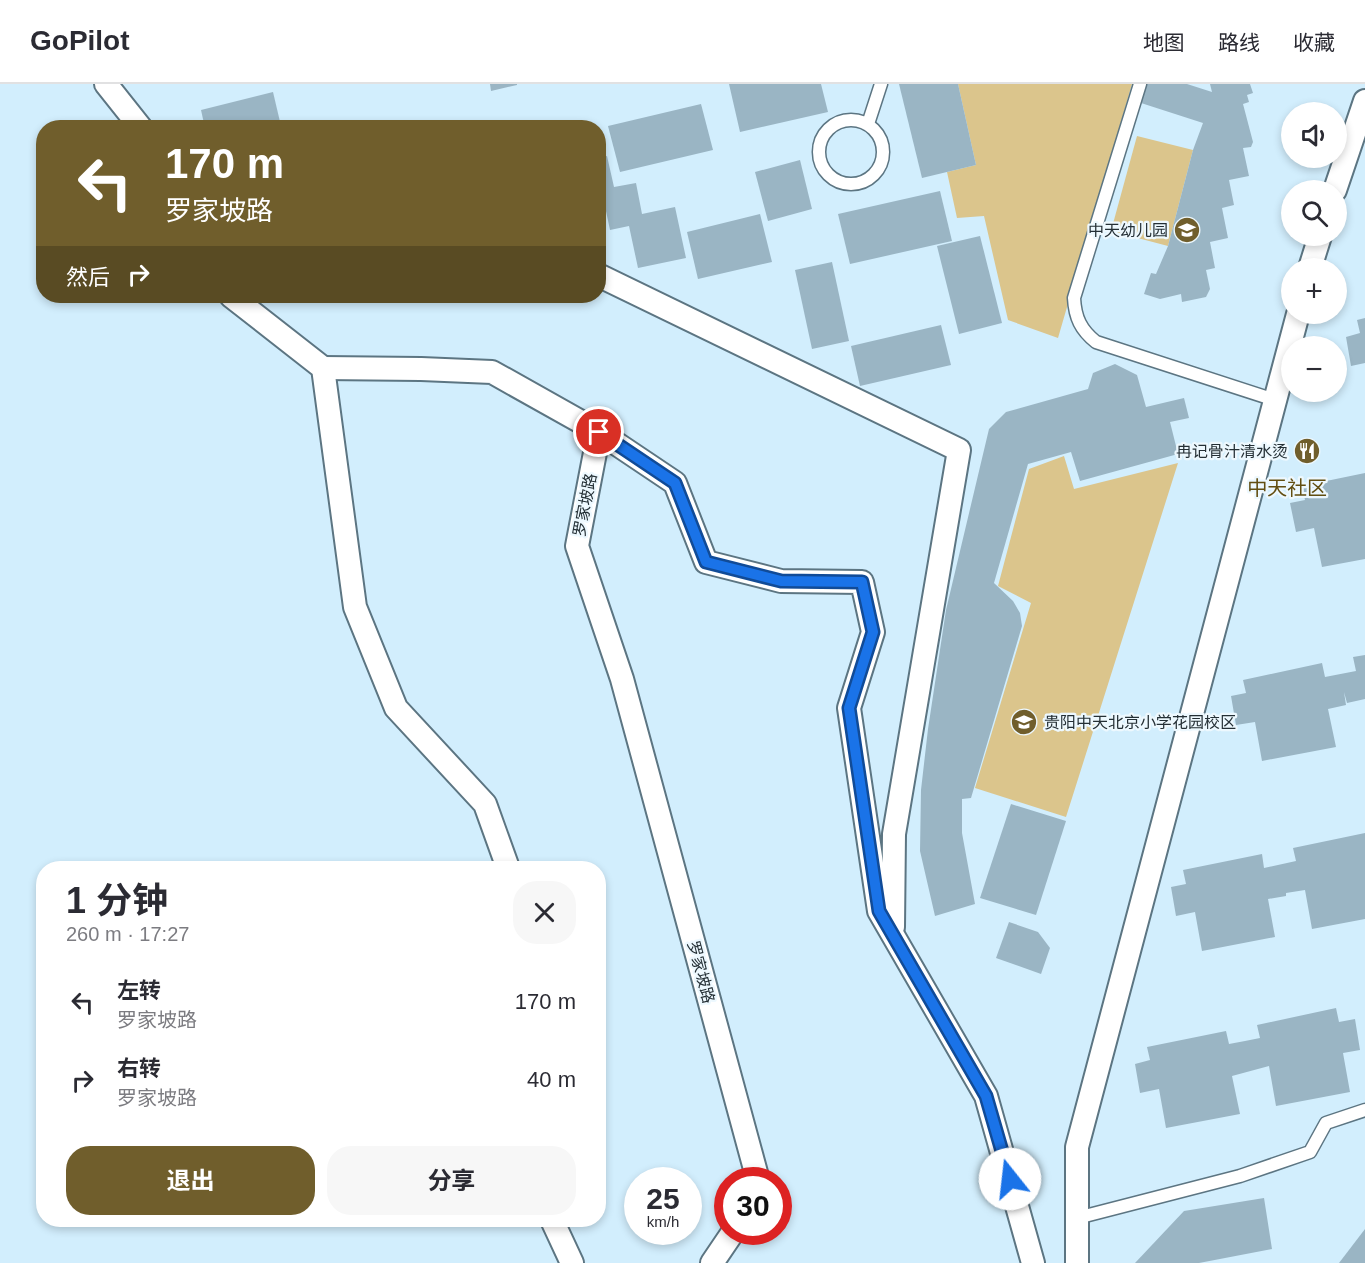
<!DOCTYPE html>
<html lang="zh">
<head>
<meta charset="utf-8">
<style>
  body { margin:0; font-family:Arial,"Noto Sans SC",sans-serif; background:#f7f7f7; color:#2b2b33; height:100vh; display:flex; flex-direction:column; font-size:22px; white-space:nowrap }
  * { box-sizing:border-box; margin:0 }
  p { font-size:20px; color:#7c7c81 }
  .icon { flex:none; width:33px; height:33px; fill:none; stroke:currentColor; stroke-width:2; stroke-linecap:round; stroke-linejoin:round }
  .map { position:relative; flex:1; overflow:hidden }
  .panel { position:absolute; left:36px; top:777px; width:570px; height:366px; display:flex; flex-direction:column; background:#fff; border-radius:24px; box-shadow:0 3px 9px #0003 }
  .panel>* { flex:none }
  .top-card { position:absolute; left:36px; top:36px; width:570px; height:183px; border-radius:24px; box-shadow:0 3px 9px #0003; background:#705e2c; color:#fff; overflow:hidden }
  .buttons { position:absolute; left:1281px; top:18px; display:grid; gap:12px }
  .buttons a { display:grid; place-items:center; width:66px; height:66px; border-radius:50%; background:#fff; box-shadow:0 3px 9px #0003; font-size:30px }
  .speed { position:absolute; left:624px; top:1083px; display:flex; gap:12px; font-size:30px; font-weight:700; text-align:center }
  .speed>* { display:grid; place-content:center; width:78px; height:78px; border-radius:50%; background:#fff; box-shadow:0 3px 9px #0003; line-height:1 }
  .speed small { font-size:15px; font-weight:400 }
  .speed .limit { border:9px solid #d22; background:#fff; color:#111 }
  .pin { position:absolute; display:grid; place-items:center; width:51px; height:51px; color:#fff; margin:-26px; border:3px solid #fff; border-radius:50%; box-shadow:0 2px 6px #0007 }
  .me { position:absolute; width:66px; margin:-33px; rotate:344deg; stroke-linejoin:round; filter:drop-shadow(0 0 4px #0008) }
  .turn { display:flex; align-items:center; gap:21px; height:126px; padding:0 30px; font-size:27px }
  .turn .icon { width:78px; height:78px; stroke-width:2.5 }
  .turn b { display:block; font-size:42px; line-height:51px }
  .then { display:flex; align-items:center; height:57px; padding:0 30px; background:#0003; gap:12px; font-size:22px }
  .round { display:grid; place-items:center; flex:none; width:63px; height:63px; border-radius:24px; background:#f7f7f7 }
  .headline { display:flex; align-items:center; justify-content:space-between; height:102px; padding:0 30px }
  h1 { font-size:36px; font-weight:700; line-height:45px }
  .action { display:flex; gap:12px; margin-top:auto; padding:12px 30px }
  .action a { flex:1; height:69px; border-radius:24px; background:#705e2c; color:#fff; font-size:24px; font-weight:700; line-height:69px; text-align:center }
  .action a+a { background:#f7f7f7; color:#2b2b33 }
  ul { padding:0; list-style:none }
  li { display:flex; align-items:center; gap:18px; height:78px; padding:0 30px }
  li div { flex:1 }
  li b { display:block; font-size:22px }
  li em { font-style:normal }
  header { display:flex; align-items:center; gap:36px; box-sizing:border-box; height:84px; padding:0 30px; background:#fff; border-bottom:2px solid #e1e1e2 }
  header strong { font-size:28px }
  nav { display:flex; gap:33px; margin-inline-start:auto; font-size:21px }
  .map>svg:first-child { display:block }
</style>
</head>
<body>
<header>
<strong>GoPilot</strong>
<nav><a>地图</a><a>路线</a><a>收藏</a></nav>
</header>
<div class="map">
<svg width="1365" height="1179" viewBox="0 0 1365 1179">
  <rect width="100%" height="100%" fill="#d2eefd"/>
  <g fill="#dbc58c">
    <polygon points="958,0 1132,0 1058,254 1008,236 984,132 957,134 947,88 976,81"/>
    <polygon points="1137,52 1193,66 1168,162 1111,147"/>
    <polygon points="1064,372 1074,405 1178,379 1066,733 975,704 1031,519 998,502 1029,385"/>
  </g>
  <g fill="#9ab5c4">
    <polygon points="490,0 517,0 517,1 491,7"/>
    <polygon points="729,0 821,0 828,28 740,48"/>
    <polygon points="899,0 958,0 976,81 922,94"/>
    <polygon points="1147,0 1187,0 1212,8 1210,0 1250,0 1253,9 1247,11 1249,18 1243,20 1253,58 1251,63 1243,64 1249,92 1229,96 1234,121 1222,124 1228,154 1210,158 1215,184 1206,186 1210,205 1206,213 1182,218 1181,210 1160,215 1144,210 1151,189 1156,190 1168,162 1193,66 1203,39 1141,19"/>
    <polygon points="273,8 281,42 205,44 201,26"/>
    <polygon points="701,20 713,66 620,88 608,42"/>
    <polygon points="607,72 614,103 636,99 642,130 675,123 686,174 638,184 629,142 610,146 602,108 598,109 598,74"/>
    <polygon points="800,76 812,125 768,137 755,88"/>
    <polygon points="940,107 952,157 850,180 838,130"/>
    <polygon points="760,130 772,178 698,195 687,148"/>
    <polygon points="980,152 1002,239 959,250 937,162"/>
    <polygon points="832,178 849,257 812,265 795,186"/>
    <polygon points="1365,234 1365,279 1351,282 1346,253 1360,249 1357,236"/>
    <polygon points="941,241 951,281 860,302 851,262"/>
    <polygon points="1115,280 1137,291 1146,323 1184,314 1189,334 1170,338 1178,370 1080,397 1071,368 1028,380 994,499 1013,517 1020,529 1022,542 971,714 962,715 962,749 975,820 935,832 920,767 921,706 928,645 946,526 989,345 1006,328 1088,305 1093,289"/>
    <polygon points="1365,389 1365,475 1322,483 1314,444 1296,448 1290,419 1305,416 1302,402"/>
    <polygon points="1365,571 1365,615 1347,619 1344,608 1346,621 1328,625 1336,663 1262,677 1255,638 1236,641 1231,612 1246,609 1243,596 1322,579 1325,593 1356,587 1353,573"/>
    <polygon points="1011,720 1066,737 1036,831 980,814"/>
    <polygon points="1365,749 1365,835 1312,845 1305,806 1286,809 1286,812 1268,815 1275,853 1202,867 1195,828 1176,832 1171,803 1186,800 1183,786 1262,770 1264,784 1296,777 1293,764"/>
    <polygon points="1009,838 1038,848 1050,864 1041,890 996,874"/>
    <polygon points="1336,924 1339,938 1355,935 1360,966 1343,969 1350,1008 1276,1022 1269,982 1232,992 1240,1030 1166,1044 1159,1005 1140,1009 1135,980 1150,976 1147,963 1226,947 1229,960 1245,957 1260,954 1257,941"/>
    <polygon points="1264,1114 1272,1165 1199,1179 1135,1179 1184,1127"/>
    <polygon points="1365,1145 1365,1179 1339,1179"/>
  </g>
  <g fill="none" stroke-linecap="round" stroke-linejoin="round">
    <g stroke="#5c7582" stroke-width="15">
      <g id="lane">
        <path d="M1140,0L1074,214C1075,234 1081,246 1096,258L1275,316"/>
        <circle cx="851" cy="68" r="32"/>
        <polyline points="868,40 881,0"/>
        <polyline points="1077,1134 1240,1092 1310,1068 1326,1039 1365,1026"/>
      </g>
    </g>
    <g stroke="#5c7582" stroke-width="26">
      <g id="street">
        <polyline points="106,0 141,44"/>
        <polyline points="1335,106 1365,17"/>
        <polyline points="1310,184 1320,152"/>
        <polyline points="598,191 959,366 894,750 893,843"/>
        <polyline points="231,212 323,284 355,523 396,624 485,720 508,784"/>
        <polyline points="323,284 421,285 492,288 599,348"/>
        <polyline points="758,1096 622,595 577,462 599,348 675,399 706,478 781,497 862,498 873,548 849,624 879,827 986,1012 1033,1179"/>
        <polyline points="552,1136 572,1179"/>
        <polyline points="712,1179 733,1148"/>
        <polyline points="1077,1179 1077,1063 1298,230"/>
      </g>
    </g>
    <use href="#lane" stroke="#fff" stroke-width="12"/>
    <use href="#street" stroke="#fff" stroke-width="22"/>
  </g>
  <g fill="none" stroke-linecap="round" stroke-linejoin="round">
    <g stroke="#114b97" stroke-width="15">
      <polyline id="route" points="599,348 675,399 706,478 781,497 862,498 873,548 849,624 879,827 986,1012 1010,1095"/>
    </g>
    <use href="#route" stroke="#1a73e8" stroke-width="10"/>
  </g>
  <defs>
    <g id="school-disc" transform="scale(1.35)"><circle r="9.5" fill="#705e2c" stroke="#edf8fe"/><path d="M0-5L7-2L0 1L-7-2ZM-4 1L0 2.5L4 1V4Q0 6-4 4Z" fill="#fff"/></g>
    <g id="restaurant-disc" transform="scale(1.35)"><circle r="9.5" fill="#705e2c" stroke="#edf8fe"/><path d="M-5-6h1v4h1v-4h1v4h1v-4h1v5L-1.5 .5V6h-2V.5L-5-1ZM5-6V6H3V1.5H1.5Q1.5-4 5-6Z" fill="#fff"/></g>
  </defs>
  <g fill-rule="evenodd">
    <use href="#school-disc" x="1187" y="146"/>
    <use href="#restaurant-disc" x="1307" y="367"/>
    <use href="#school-disc" x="1024" y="638"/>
  </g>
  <g text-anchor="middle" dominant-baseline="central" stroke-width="4.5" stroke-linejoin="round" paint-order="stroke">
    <g font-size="16" fill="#242f35" stroke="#edf8fe" text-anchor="end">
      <text x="1168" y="146">中天幼儿园</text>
      <text x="1288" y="367">冉记骨汁清水烫</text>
      <text x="1044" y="638" text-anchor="start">贵阳中天北京小学花园校区</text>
    </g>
    <g font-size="16" fill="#242f35" stroke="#edf8fe">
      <text transform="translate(585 421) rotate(-79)">罗家坡路</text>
      <text transform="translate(701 888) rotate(75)">罗家坡路</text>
    </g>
    <g font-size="20" fill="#624e11" stroke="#edf8fe">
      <text x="1287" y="404">中天社区</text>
    </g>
  </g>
</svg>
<div class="buttons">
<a><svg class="icon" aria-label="sound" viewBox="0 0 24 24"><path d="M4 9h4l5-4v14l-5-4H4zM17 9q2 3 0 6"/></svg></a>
<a><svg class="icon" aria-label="search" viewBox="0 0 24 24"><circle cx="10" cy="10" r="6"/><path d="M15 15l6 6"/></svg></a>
<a>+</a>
<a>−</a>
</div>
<div class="speed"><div>25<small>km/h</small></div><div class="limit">30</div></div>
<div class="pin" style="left:599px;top:348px;background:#d93025"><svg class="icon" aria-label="arrive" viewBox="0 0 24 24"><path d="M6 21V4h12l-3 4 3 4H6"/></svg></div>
<svg class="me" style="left:1010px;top:1095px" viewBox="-20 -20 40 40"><circle r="19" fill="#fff"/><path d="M0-13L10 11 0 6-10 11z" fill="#1a73e8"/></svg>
<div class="top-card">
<div class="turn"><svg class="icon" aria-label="left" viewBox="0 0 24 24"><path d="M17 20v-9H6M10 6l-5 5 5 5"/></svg><div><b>170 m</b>罗家坡路</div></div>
<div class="then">然后<svg class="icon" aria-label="right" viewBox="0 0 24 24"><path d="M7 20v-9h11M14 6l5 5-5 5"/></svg></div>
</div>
<section class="panel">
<div class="headline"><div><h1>1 分钟</h1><p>260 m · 17:27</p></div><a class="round"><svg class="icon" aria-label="close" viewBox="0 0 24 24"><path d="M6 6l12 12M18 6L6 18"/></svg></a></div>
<ul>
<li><svg class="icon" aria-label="left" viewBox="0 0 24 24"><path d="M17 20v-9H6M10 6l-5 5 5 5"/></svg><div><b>左转</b><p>罗家坡路</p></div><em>170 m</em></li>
<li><svg class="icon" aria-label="right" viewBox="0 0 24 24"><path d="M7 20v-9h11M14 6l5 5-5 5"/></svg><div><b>右转</b><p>罗家坡路</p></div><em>40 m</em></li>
</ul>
<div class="action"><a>退出</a><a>分享</a></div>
</section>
</div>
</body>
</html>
